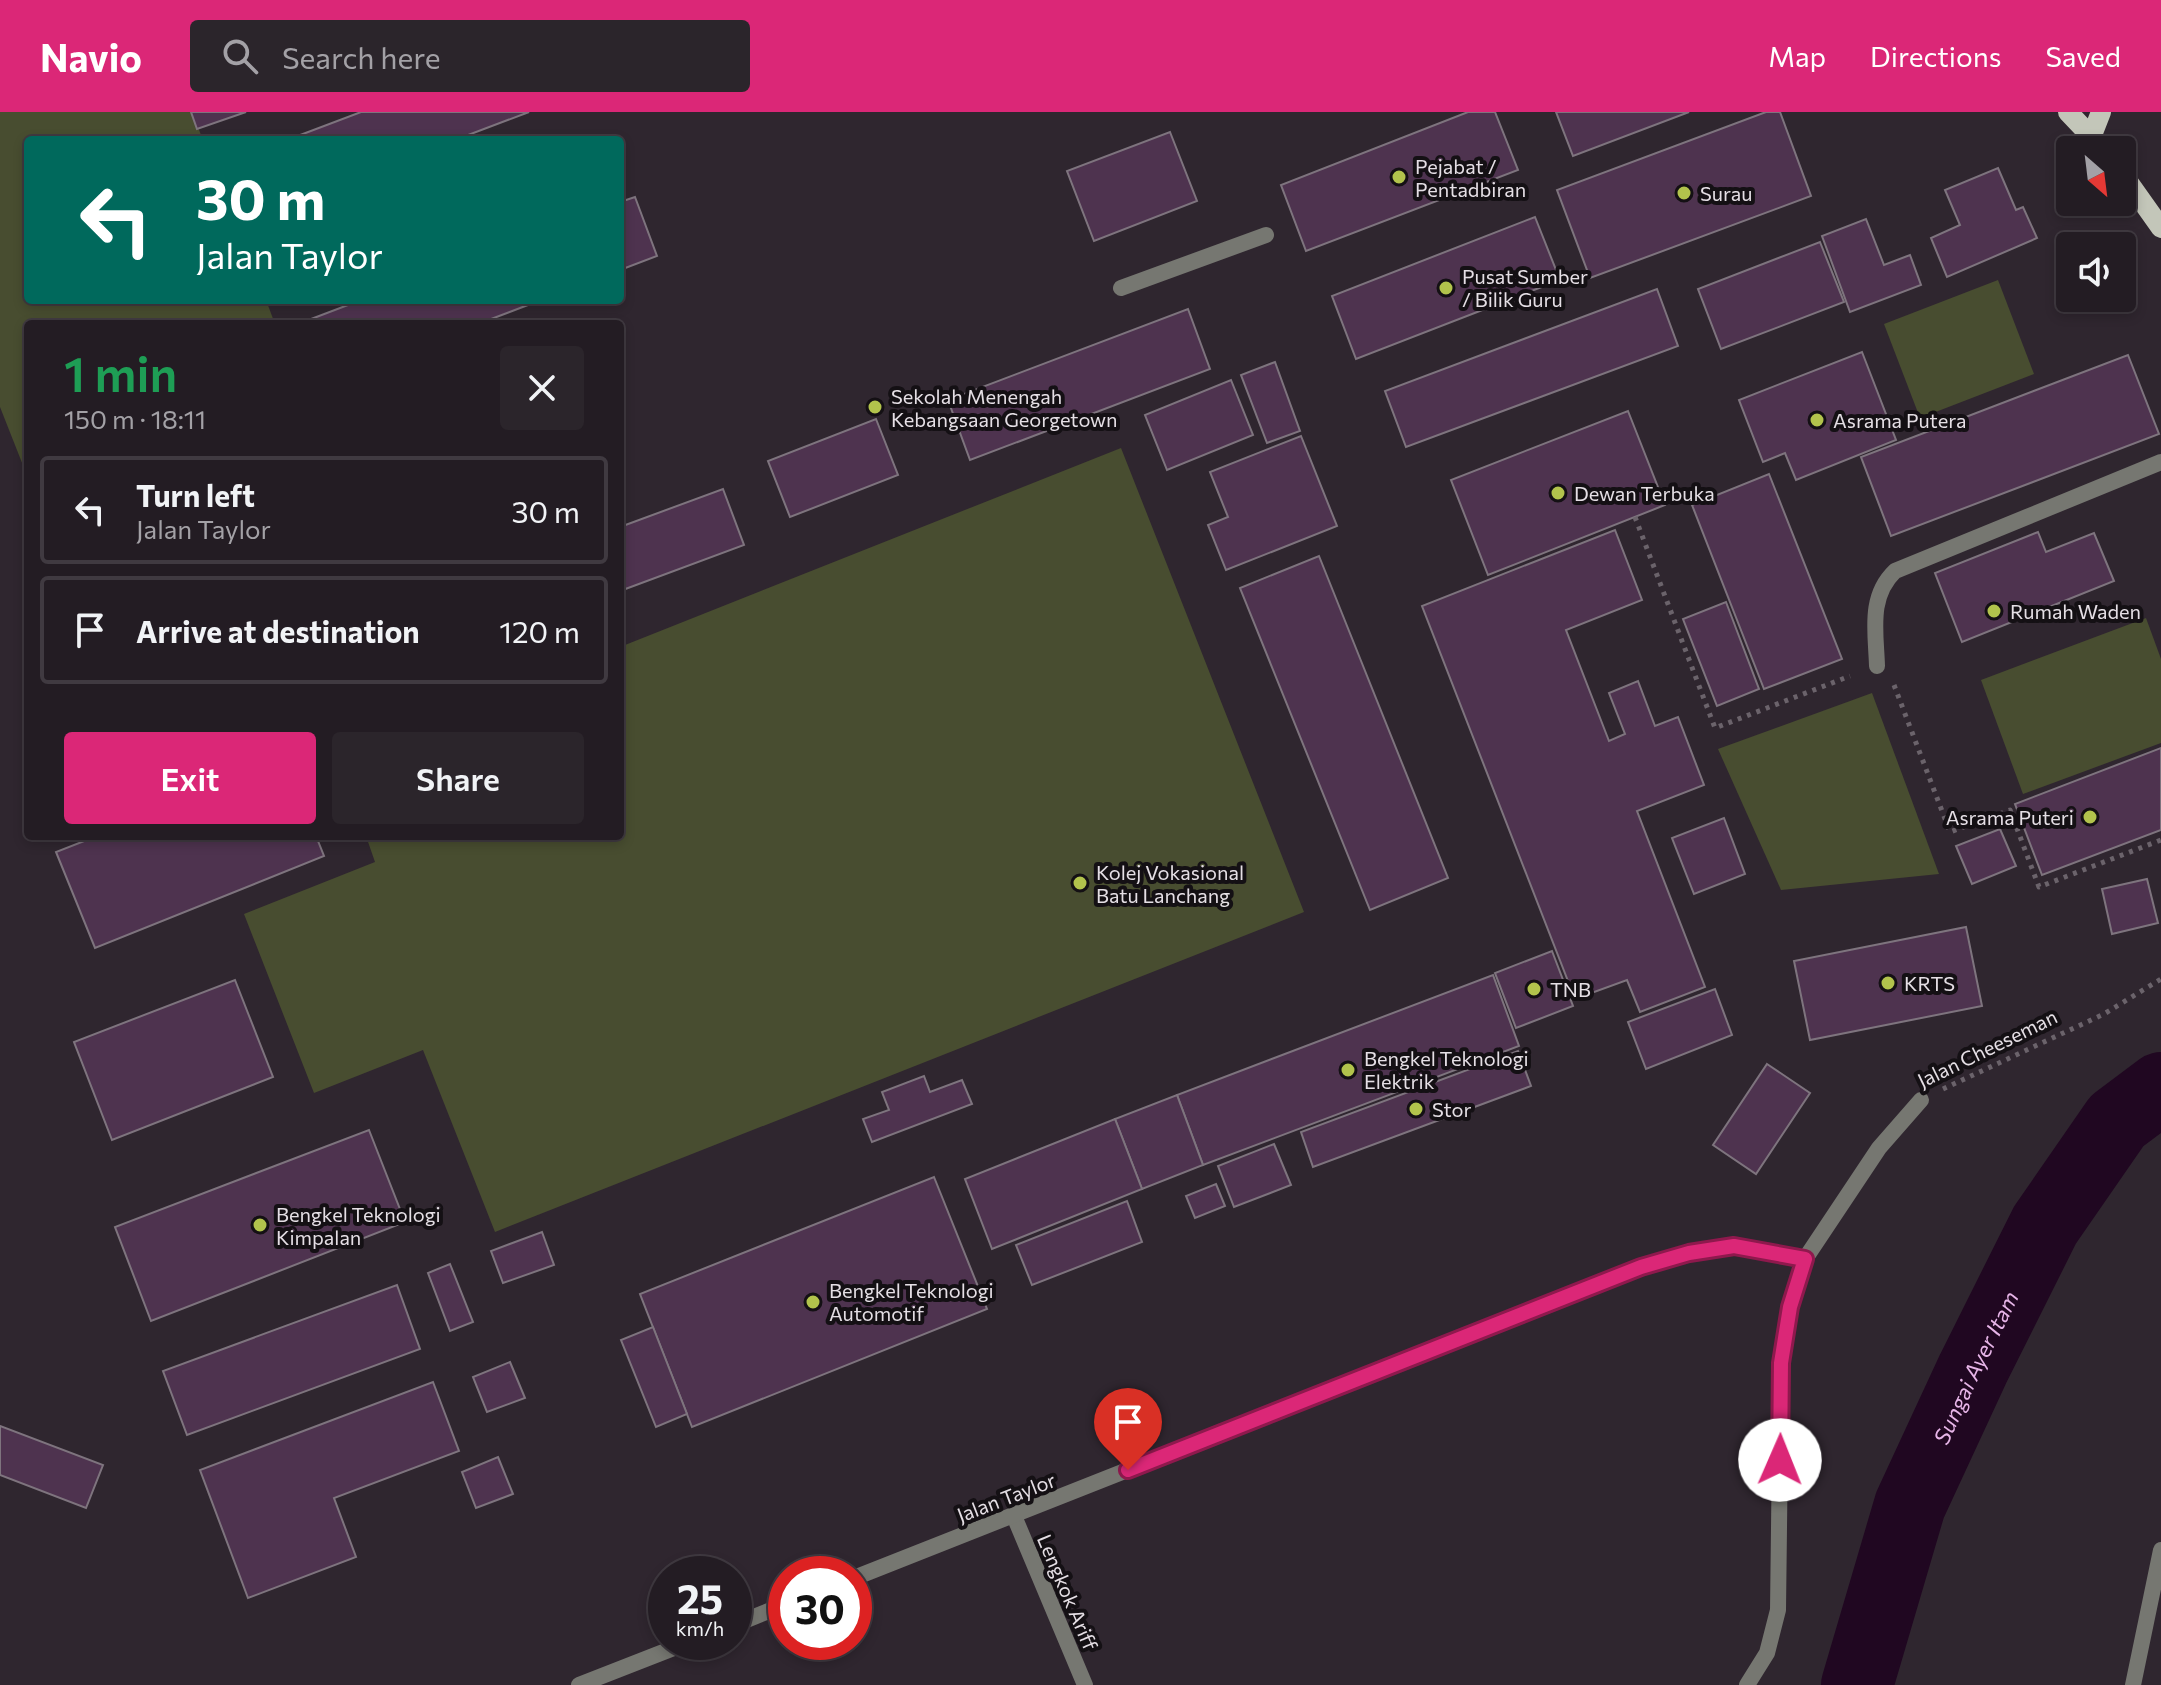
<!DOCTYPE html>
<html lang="en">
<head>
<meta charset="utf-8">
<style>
  body { margin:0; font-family:Commissioner,sans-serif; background:#2b252b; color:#f1f3f6; height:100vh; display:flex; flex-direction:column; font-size:30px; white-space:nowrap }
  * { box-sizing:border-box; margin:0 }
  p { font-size:26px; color:#a3a1a6 }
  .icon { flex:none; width:44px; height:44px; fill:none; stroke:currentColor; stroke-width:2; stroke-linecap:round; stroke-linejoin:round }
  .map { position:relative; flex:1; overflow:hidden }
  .details { position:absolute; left:24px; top:208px; width:600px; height:520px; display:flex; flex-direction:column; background:#231c23; border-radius:8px; box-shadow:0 4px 12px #0003,0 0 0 2px #403a41 }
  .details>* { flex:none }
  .guide { position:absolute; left:24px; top:24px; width:600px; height:168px; border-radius:8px; box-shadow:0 4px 12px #0003,0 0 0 2px #403a41; background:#00695c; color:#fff; overflow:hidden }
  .needle { width:52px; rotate:152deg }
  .buttons { position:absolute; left:2056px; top:24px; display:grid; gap:16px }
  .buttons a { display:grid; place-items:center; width:80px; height:80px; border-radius:8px; background:#231c23; box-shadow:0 4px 12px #0003,0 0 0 2px #403a41; font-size:40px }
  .speed { position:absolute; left:648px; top:1444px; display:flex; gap:16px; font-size:40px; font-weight:700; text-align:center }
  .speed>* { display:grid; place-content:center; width:104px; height:104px; border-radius:50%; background:#231c23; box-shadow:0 4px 12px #0003,0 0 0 2px #403a41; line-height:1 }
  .speed small { font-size:20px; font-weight:400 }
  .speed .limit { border:12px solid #d22; background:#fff; color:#111 }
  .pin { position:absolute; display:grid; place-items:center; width:68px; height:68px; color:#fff; margin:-82px -34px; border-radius:50% 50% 50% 0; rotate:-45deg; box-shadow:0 0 8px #0007 }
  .pin .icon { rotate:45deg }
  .me { position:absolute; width:88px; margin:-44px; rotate:1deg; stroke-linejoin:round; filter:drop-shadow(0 0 6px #0008) }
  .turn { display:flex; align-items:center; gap:28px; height:168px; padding:0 40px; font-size:36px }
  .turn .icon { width:104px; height:104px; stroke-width:2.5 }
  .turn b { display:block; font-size:56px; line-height:68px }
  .round { display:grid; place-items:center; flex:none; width:84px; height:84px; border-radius:8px; background:#2b252b }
  .summary { display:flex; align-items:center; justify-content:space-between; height:136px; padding:0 40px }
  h1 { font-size:48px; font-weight:600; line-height:60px; color:#1e9e55 }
  .cta { display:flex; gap:16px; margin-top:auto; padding:16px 40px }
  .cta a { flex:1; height:92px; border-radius:8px; background:#db2777; color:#fff; font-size:32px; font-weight:600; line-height:92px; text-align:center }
  .cta a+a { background:#2b252b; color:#f1f3f6 }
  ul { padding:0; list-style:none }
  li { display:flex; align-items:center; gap:24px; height:108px; margin:0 16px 12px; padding:0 24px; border:4px solid #403a41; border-radius:8px }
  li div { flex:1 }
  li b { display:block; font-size:30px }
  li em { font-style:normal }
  header { display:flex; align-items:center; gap:48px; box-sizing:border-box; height:112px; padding:0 40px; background:#db2777; color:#fff }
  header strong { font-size:38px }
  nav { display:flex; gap:44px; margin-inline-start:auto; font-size:28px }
  .search { width:560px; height:72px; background:#2b252b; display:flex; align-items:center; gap:20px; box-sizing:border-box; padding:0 28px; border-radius:8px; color:#a3a1a6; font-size:30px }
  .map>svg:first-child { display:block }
</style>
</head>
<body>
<header>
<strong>Navio</strong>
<div class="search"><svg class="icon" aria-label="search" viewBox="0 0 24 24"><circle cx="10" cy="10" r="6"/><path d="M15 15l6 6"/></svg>Search here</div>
<nav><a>Map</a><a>Directions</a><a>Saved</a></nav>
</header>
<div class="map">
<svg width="2161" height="1573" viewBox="0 0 2161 1573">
  <rect width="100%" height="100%" fill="#2f262f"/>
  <g fill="#484d30">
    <polygon points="0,0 192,0 203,28 28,28 28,188 266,188 275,212 28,212 28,366 0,295"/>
    <polygon points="1998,168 2034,262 1920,306 1884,212"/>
    <polygon points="1121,336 1304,800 495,1120 423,938 314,981 244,802 375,750 366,724 620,724 620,535"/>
    <polygon points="2146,506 2161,547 2161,631 2023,682 1981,568"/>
    <polygon points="1872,581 1939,762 1781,778 1718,637"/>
  </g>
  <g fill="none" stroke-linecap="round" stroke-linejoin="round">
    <path stroke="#200721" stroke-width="72" id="s1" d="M1857,1573L1910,1393L1973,1257L2045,1113L2117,1009L2161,976"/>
  </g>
  <g fill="#4e334f" stroke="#7e747e" stroke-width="2">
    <polygon points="191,0 246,0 197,17"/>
    <polygon points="361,0 529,0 455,28 287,28"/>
    <polygon points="1468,0 1495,0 1518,58 1306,139 1281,73"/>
    <polygon points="1556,0 1689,0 1573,44"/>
    <polygon points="1766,0 1780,0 1811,84 1590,166 1557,78"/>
    <polygon points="1170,20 1197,89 1094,129 1067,59"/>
    <polygon points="1998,56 2016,98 2023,95 2037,126 1947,165 1931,126 1960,113 1945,78"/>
    <polygon points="635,85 657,144 620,158 620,90"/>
    <polygon points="1535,105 1560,168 1356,247 1332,184"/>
    <polygon points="1866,107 1884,153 1910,143 1921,173 1850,200 1822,124"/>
    <polygon points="1820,130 1844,190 1721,237 1698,177"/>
    <polygon points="1657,177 1678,234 1406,335 1385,279"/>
    <polygon points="361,188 541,188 478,212 298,212"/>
    <polygon points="1188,197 1210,257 970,348 948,288"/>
    <polygon points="1862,240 1896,328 1796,368 1785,341 1763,350 1739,288"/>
    <polygon points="2128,243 2159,322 1891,424 1861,345"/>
    <polygon points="1275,250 1300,319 1267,331 1241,263"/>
    <polygon points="1231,268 1253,323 1167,358 1145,303"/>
    <polygon points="1628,299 1665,393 1488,463 1451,368"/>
    <polygon points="876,307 898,363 790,405 768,349"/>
    <polygon points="1301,324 1337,414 1226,458 1208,413 1228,405 1210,360"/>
    <polygon points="1769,362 1842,547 1764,577 1692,393"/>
    <polygon points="723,377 744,433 620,479 620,415"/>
    <polygon points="1615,418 1642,488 1566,518 1609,629 1625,622 1609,581 1638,569 1655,614 1678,605 1704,673 1637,699 1705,875 1640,900 1627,868 1575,887 1422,494"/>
    <polygon points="2038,420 2046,440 2094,421 2114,469 1962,530 1935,461"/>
    <polygon points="1319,444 1448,766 1370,798 1240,476"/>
    <polygon points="1726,490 1759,577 1717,594 1683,507"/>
    <polygon points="2161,636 2161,718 2042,763 2015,692"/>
    <polygon points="1724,706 1745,762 1694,782 1672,726"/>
    <polygon points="2000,717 2016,754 1972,772 1956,734"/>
    <polygon points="97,724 316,724 324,744 95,836 56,740"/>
    <polygon points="2147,767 2158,811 2112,822 2102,777"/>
    <polygon points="1966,815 1982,894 1810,928 1794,849"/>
    <polygon points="1552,839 1573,894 1516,916 1495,861"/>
    <polygon points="1493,863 1519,934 1203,1053 1177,983"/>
    <polygon points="235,868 273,965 112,1028 74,930"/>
    <polygon points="1715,877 1732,923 1646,957 1628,910"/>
    <polygon points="1518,939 1531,974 1313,1055 1301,1020"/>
    <polygon points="1767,952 1810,981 1756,1062 1713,1033"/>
    <polygon points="924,964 930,980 962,968 972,992 872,1030 863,1007 889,998 882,980"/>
    <polygon points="1177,983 1203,1053 1142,1077 1115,1007"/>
    <polygon points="1115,1007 1142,1077 992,1137 965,1067"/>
    <polygon points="369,1018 405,1110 151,1209 115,1115"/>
    <polygon points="1274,1032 1291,1073 1234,1095 1218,1054"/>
    <polygon points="934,1065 987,1197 692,1315 640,1182"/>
    <polygon points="1216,1072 1225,1094 1195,1106 1186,1084"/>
    <polygon points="1127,1089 1142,1130 1032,1173 1016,1133"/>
    <polygon points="542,1120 554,1153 503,1171 491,1139"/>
    <polygon points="450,1152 473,1210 450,1219 428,1161"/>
    <polygon points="397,1173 420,1237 187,1323 163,1259"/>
    <polygon points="653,1215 687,1302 656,1315 621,1228"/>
    <polygon points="510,1250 525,1286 487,1300 473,1265"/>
    <polygon points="433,1270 459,1339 334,1386 356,1445 248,1486 200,1358"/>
    <polygon points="0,1314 103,1353 86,1396 0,1363"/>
    <polygon points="498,1345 513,1382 476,1396 462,1360"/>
  </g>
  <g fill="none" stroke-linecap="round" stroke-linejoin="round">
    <g stroke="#6b636b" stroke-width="5" stroke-dasharray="4 6" stroke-linecap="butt">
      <polyline points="1635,405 1715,616 1850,564"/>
      <polyline points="1894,573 1950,720 2010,698 2039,775 2161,728"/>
      <polyline points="1943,977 2104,902 2161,867"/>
    </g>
    <g stroke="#767771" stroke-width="16">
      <polyline points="1121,176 1266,123"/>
      <path d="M1877,554C1876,520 1868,485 1895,459L2161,350"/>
      <polyline points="2133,1573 2161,1438"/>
    </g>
    <g stroke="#767771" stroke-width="16">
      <polyline points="1014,1404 1085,1573"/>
      <polyline points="854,1466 1641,1155 1689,1141 1734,1134 1805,1147"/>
      <polyline points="734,1513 786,1492"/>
      <polyline points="579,1573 689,1530"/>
      <polyline points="1747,1573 1767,1541 1778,1498 1781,1251 1790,1195 1805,1147 1879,1036 1921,988"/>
    </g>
    <g stroke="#c3c6b9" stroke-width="20">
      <polyline points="2068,0 2104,38"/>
      <polyline points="2092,23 2101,0"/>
      <polyline points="2122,61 2161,116"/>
    </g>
  </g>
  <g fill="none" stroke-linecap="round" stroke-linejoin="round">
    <g stroke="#8e194d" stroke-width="20">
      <polyline id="route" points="1128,1358 1641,1155 1689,1141 1734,1134 1805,1147 1790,1195 1781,1251 1780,1348"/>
    </g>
    <use href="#route" stroke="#db2777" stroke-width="14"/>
  </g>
  <g fill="#b2c34c" stroke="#141014" stroke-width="3">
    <circle cx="1399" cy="65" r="8"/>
    <circle cx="1684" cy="81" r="8"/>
    <circle cx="1446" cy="176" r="8"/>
    <circle cx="875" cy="295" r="8"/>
    <circle cx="1817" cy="308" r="8"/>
    <circle cx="1558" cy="381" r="8"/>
    <circle cx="1994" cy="499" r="8"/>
    <circle cx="2090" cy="705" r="8"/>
    <circle cx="1080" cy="771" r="8"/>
    <circle cx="1888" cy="871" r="8"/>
    <circle cx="1534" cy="877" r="8"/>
    <circle cx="1348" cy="958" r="8"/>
    <circle cx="1416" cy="997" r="8"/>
    <circle cx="260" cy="1113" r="8"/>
    <circle cx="813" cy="1190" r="8"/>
  </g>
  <g text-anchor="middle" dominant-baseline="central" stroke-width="8" stroke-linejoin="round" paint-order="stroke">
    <g font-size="20" fill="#e5dfe5" stroke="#141014" text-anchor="start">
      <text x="1415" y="54">Pejabat /<tspan x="1415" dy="23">Pentadbiran</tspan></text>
      <text x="1700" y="81">Surau</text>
      <text x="1462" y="164">Pusat Sumber<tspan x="1462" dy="23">/ Bilik Guru</tspan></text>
      <text x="891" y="284">Sekolah Menengah<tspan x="891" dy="23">Kebangsaan Georgetown</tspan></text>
      <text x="1833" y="308">Asrama Putera</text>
      <text x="1574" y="381">Dewan Terbuka</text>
      <text x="2010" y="499">Rumah Waden</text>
      <text x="2074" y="705" text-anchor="end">Asrama Puteri</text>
      <text x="1096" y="760">Kolej Vokasional<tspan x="1096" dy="23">Batu Lanchang</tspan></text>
      <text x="1904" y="871">KRTS</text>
      <text x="1550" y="877">TNB</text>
      <text x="1364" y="946">Bengkel Teknologi<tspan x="1364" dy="23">Elektrik</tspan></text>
      <text x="1432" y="997">Stor</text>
      <text x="276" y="1102">Bengkel Teknologi<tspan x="276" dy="23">Kimpalan</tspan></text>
      <text x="829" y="1178">Bengkel Teknologi<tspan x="829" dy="23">Automotif</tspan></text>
    </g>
    <g font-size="20" fill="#e5dfe5" stroke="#141014">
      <text transform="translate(1987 936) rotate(-26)">Jalan Cheeseman</text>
      <text transform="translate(1006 1385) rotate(-21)">Jalan Taylor</text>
      <text transform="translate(1068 1480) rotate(67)">Lengkok Ariff</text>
    </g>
    <g font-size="22" font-style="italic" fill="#e7b5e8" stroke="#141014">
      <text stroke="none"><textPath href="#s1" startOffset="340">Sungai Ayer Itam</textPath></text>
    </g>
  </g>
</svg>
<div class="buttons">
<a><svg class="needle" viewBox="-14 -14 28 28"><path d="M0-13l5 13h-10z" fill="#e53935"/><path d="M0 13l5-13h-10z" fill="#a3a1a6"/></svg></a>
<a><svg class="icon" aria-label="sound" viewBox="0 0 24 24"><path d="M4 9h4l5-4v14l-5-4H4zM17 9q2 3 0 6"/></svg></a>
</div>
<div class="speed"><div>25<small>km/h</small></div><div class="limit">30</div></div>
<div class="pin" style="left:1128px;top:1358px;background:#d93025"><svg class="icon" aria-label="arrive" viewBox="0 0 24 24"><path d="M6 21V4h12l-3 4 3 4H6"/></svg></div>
<svg class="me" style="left:1780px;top:1348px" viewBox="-20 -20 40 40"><circle r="19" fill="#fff"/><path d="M0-13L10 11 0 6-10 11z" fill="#db2777"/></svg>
<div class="guide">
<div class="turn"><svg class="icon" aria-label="left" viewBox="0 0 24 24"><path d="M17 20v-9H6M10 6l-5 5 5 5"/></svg><div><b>30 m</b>Jalan Taylor</div></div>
</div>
<section class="details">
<div class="summary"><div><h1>1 min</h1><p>150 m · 18:11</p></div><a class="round"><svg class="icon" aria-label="close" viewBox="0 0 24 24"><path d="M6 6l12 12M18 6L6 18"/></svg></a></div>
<ul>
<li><svg class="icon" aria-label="left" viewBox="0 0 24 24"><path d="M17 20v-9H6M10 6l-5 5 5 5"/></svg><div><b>Turn left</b><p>Jalan Taylor</p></div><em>30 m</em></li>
<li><svg class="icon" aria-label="arrive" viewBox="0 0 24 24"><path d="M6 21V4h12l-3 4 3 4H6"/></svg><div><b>Arrive at destination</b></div><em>120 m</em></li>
</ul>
<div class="cta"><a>Exit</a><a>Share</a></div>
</section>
</div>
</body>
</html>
